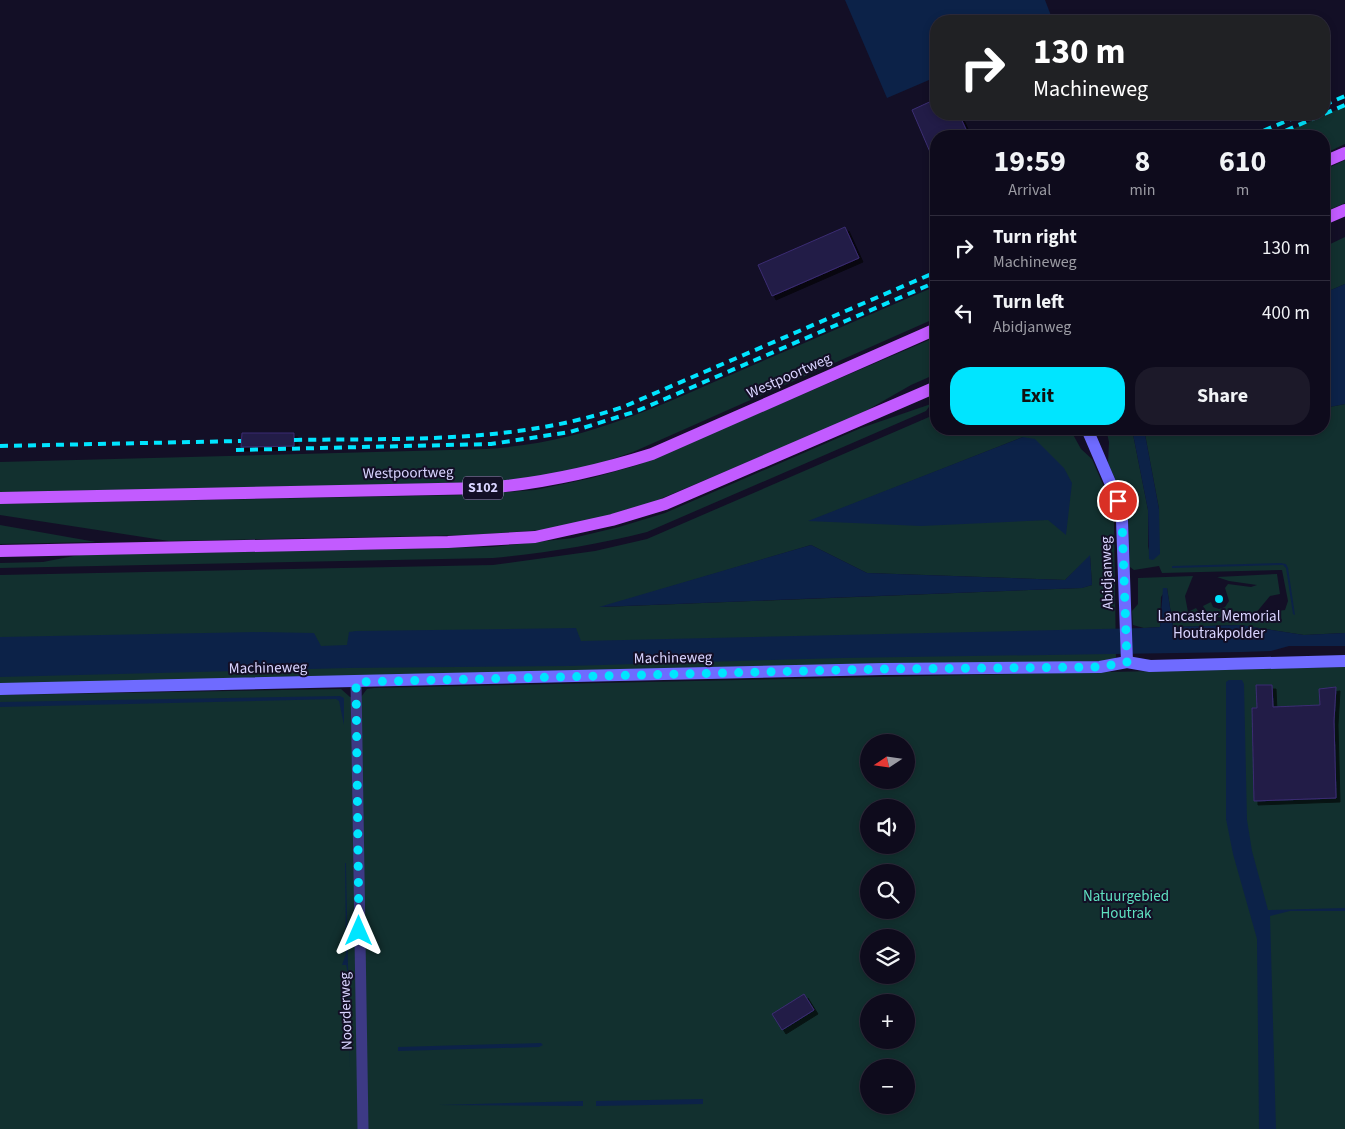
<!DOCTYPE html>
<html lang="en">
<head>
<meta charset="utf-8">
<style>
  body { margin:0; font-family:"Source Sans 3",sans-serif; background:#1c1929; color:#f1f3f6; height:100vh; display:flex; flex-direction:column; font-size:19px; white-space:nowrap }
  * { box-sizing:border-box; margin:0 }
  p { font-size:16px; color:#9b9ba3 }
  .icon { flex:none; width:28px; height:28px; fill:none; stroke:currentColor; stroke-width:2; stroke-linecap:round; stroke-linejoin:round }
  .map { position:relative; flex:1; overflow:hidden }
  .sheet { position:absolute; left:930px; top:130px; width:400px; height:305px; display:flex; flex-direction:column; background:#0e0b1c; border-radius:20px; box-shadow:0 2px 8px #0003,0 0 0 1px #2e2b3b }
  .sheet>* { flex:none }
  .hud { position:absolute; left:930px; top:15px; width:400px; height:105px; border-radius:20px; box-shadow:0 2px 8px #0003,0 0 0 1px #2e2b3b; background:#202124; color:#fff; overflow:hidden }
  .needle { width:32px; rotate:257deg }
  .controls { position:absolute; left:860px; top:734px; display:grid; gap:10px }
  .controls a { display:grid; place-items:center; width:55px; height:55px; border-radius:50%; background:#0e0b1c; box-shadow:0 2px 8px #0003,0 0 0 1px #2e2b3b; font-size:25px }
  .pin { position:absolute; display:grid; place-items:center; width:42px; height:42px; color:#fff; margin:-21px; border:2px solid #fff; border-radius:50%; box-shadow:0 1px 5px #0007 }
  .me { position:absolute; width:55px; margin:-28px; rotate:0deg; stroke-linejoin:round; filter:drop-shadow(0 0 4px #0008) }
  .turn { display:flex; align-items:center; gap:18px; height:105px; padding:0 20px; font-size:22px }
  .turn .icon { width:65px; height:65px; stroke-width:2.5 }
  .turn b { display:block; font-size:35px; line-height:42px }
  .eta { display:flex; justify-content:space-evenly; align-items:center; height:85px; text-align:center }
  .eta b { font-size:30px; font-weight:700; line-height:35px }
  .primary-button { display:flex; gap:10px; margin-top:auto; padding:10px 20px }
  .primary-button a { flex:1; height:58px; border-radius:20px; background:#00e5ff; color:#111; font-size:20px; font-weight:700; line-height:58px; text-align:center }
  .primary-button a+a { background:#1c1929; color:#f1f3f6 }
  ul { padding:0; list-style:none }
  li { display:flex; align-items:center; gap:15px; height:65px; padding:0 20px; border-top:1px solid #2e2b3b }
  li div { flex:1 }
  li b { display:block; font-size:19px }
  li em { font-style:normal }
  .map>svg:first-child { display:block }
</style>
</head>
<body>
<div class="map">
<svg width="1345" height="1129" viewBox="0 0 1345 1129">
  <defs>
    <filter id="shadow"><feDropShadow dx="4" dy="4" stdDeviation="0" flood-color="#0009"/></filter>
  </defs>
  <rect width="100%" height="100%" fill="#130f26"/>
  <g fill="#12302f" fill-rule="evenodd">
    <polygon points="1345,106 1345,144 1324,154 1324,136 1277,136"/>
    <polygon points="1345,160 1345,203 1324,212 1324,170"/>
    <polygon points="1345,237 1345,284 1324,293 1324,247"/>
    <path d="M936,286V318L633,452L589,467L509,482L0,493V462L486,449C582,443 649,410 735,373C802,344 869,315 936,286Z"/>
    <polygon points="936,337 936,374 911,385 857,416 653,502 603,517 542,530 471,535 169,541 0,515 0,504 466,495 535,490 592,478 638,465"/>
    <path d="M931,404L926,411L647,532C596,545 545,553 493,558L0,568V563L43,562L79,555L492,547L573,538L619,527L665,513L861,428Z"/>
    <path d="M1345,404V633L1304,635L1240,625L1173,627L1167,588L1161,597L1160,627L1144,628L1133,625L1132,611L1138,604V578L1193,576L1185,596L1188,612L1196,608C1205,623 1217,622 1234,620L1232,617C1218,618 1209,618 1203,606L1211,602L1213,607L1219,609L1225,607L1229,601L1225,588L1228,584L1251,587L1257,585L1229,581L1217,577L1277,574L1280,594L1270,596L1255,614L1285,610L1288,601L1282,570L1162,573L1159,566L1134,570L1130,567L1128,508L1108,463L1109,442L1106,429H1132L1148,510V550L1159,509L1144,429H1324V408Z"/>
    <path d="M936,414V429H1070L1081,449L1092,459L1113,508L1114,522L1116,659L1107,661L0,684V575L493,565L595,551L647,539ZM1023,437L1048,520L810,521ZM811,545L867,573L1065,580L1090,556L1092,585L1081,588L602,607Z"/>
    <polygon points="0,525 96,542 0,544"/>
    <path d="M1345,667V1129H0V695L341,689L350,697H361L367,689L374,688ZM869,742H906V780H869ZM869,808H906V845H869ZM869,872H906V910H869ZM869,938H906V975H869ZM869,1002H906V1040H869ZM869,1068H906V1105H869Z"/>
  </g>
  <g fill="#0c2248">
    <polygon points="845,0 1045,0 1053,21 936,21 936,77 887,98"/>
    <polygon points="1345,284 1345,404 1324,408 1324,293"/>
    <polygon points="1132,429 1144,429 1159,509 1160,554 1153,560 1149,559 1148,510"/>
    <polygon points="1023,437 1035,439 1064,468 1072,483 1066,535 1048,520 921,526 808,521"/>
    <polygon points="811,545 867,573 1065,580 1090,555 1092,585 1082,588 599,607"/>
    <polygon points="1281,563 1286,564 1288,568 1295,615 1293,614 1286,568 1283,565 1172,568 1172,566"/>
    <polygon points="1163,588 1167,588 1173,627 1240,625 1304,635 1345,633 1345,646 1289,646 1271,651 1242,652 843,658 569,666 348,668 0,677 0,637 261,632 314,633 321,646 347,645 349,632 356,631 576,628 581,641 1144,628 1160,627"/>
    <polygon points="1229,680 1242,680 1244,684 1247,820 1252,851 1268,910 1345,908 1345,911 1290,911 1270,916 1276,1129 1259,1129 1257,939 1233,854 1226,819 1226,682"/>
    <polygon points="340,696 344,698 344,725 339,701 336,699 0,707 0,702"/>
    <polygon points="345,863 346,863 350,1067 347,969 346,965 342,965 346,954"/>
    <polygon points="541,1043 543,1045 539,1047 398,1051 398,1047"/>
    <polygon points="703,1099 703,1104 596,1106 596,1101"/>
    <polygon points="583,1101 583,1106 438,1105"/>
  </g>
  <g fill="#241b47" stroke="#3b2d73" filter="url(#shadow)">
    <polygon points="936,99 936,114 959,114 969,136 936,136 936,166 912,110"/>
    <polygon points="845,227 859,258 772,296 758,265"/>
    <polygon points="242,433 294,433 294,446 241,447"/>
    <polygon points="1256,685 1272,685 1273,707 1320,705 1319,689 1336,687 1334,721 1336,798 1254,801 1252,708 1257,708"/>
    <polygon points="804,994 814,1010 782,1030 772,1014"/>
  </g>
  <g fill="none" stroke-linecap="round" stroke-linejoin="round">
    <polyline stroke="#3d3a85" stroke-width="11" points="356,682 363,1129"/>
    <g stroke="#6f6bff" stroke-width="12">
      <polyline points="1087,429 1118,501 1122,520 1127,662"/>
      <polyline points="0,689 884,669 1100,667 1127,662 1150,666 1345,661"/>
    </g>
    <g stroke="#c25bff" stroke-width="12">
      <polyline points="1324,162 1345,153"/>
      <polyline points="1324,219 1345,210"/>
      <path d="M0,498L487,488C544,483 598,471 652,454L936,329"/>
      <polyline points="0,551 448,542 535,537 612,520 665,504 936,387"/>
    </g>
    <g stroke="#00e5ff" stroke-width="4" stroke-dasharray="8 6" stroke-linecap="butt">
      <polyline points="1324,105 1345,96"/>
      <polyline points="1251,136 1303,114"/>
      <polyline points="1273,136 1345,105"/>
      <path d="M294,440C408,438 513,444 623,407L936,272"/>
      <polyline points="0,446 241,441"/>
      <polyline points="236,450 491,444 570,432 637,411 936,282"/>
    </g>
  </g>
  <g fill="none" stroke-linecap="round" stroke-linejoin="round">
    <polyline stroke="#00e5ff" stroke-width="9" stroke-dasharray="0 16.2" points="359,931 356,682 884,669 1100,667 1127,662 1122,520 1118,501"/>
  </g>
  <circle fill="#00e5ff" stroke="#130f26" stroke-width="2" cx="1219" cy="599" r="5"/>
  <g text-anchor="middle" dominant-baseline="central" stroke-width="4" stroke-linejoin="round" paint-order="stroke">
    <rect fill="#130f26" stroke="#9e99be" stroke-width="1" x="463" y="476.5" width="40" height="23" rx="4"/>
    <g font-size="14" font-weight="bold" fill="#d9d4ff">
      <text x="483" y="488">S102</text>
    </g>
    <g font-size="15" fill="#d9d4ff" stroke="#130f26">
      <text transform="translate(789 376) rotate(-24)">Westpoortweg</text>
      <text transform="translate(408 473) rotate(-1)">Westpoortweg</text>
      <text transform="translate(1107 573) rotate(-92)">Abidjanweg</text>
      <text transform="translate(673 658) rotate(-1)">Machineweg</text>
      <text transform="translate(268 668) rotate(-1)">Machineweg</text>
      <text transform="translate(346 1011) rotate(-92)">Noorderweg</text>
    </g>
    <g font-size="15" fill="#d9d4ff" stroke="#130f26">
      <text x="1219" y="616">Lancaster Memorial<tspan x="1219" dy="17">Houtrakpolder</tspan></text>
    </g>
    <g font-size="15" fill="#5fe0c0" stroke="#130f26">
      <text x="1126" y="896">Natuurgebied<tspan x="1126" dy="17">Houtrak</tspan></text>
    </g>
  </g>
</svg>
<div class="controls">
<a><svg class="needle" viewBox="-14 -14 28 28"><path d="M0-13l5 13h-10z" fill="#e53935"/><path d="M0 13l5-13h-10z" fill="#9b9ba3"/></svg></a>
<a><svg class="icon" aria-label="sound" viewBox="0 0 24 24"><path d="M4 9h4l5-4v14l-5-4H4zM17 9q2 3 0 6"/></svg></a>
<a><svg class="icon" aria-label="search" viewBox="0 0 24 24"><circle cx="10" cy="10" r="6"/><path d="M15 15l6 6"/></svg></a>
<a><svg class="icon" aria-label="layers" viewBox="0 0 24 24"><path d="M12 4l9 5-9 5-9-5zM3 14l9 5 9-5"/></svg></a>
<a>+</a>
<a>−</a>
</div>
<div class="pin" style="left:1118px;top:501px;background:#d93025"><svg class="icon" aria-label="arrive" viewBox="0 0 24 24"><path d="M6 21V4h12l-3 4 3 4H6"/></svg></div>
<svg class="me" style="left:359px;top:931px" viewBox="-20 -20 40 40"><path d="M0-17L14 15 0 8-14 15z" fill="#00e5ff" stroke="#fff" stroke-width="4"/></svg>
<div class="hud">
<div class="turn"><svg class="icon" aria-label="right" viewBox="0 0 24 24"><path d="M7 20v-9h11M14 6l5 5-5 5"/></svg><div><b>130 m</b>Machineweg</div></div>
</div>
<section class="sheet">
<div class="eta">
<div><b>19:59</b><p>Arrival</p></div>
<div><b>8</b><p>min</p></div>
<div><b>610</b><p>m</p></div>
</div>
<ul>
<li><svg class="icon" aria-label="right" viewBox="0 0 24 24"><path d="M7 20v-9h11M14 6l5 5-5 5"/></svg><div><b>Turn right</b><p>Machineweg</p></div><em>130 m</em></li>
<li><svg class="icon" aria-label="left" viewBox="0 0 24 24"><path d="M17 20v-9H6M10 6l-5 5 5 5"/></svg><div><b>Turn left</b><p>Abidjanweg</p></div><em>400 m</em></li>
</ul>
<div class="primary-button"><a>Exit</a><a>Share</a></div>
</section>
</div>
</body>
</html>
